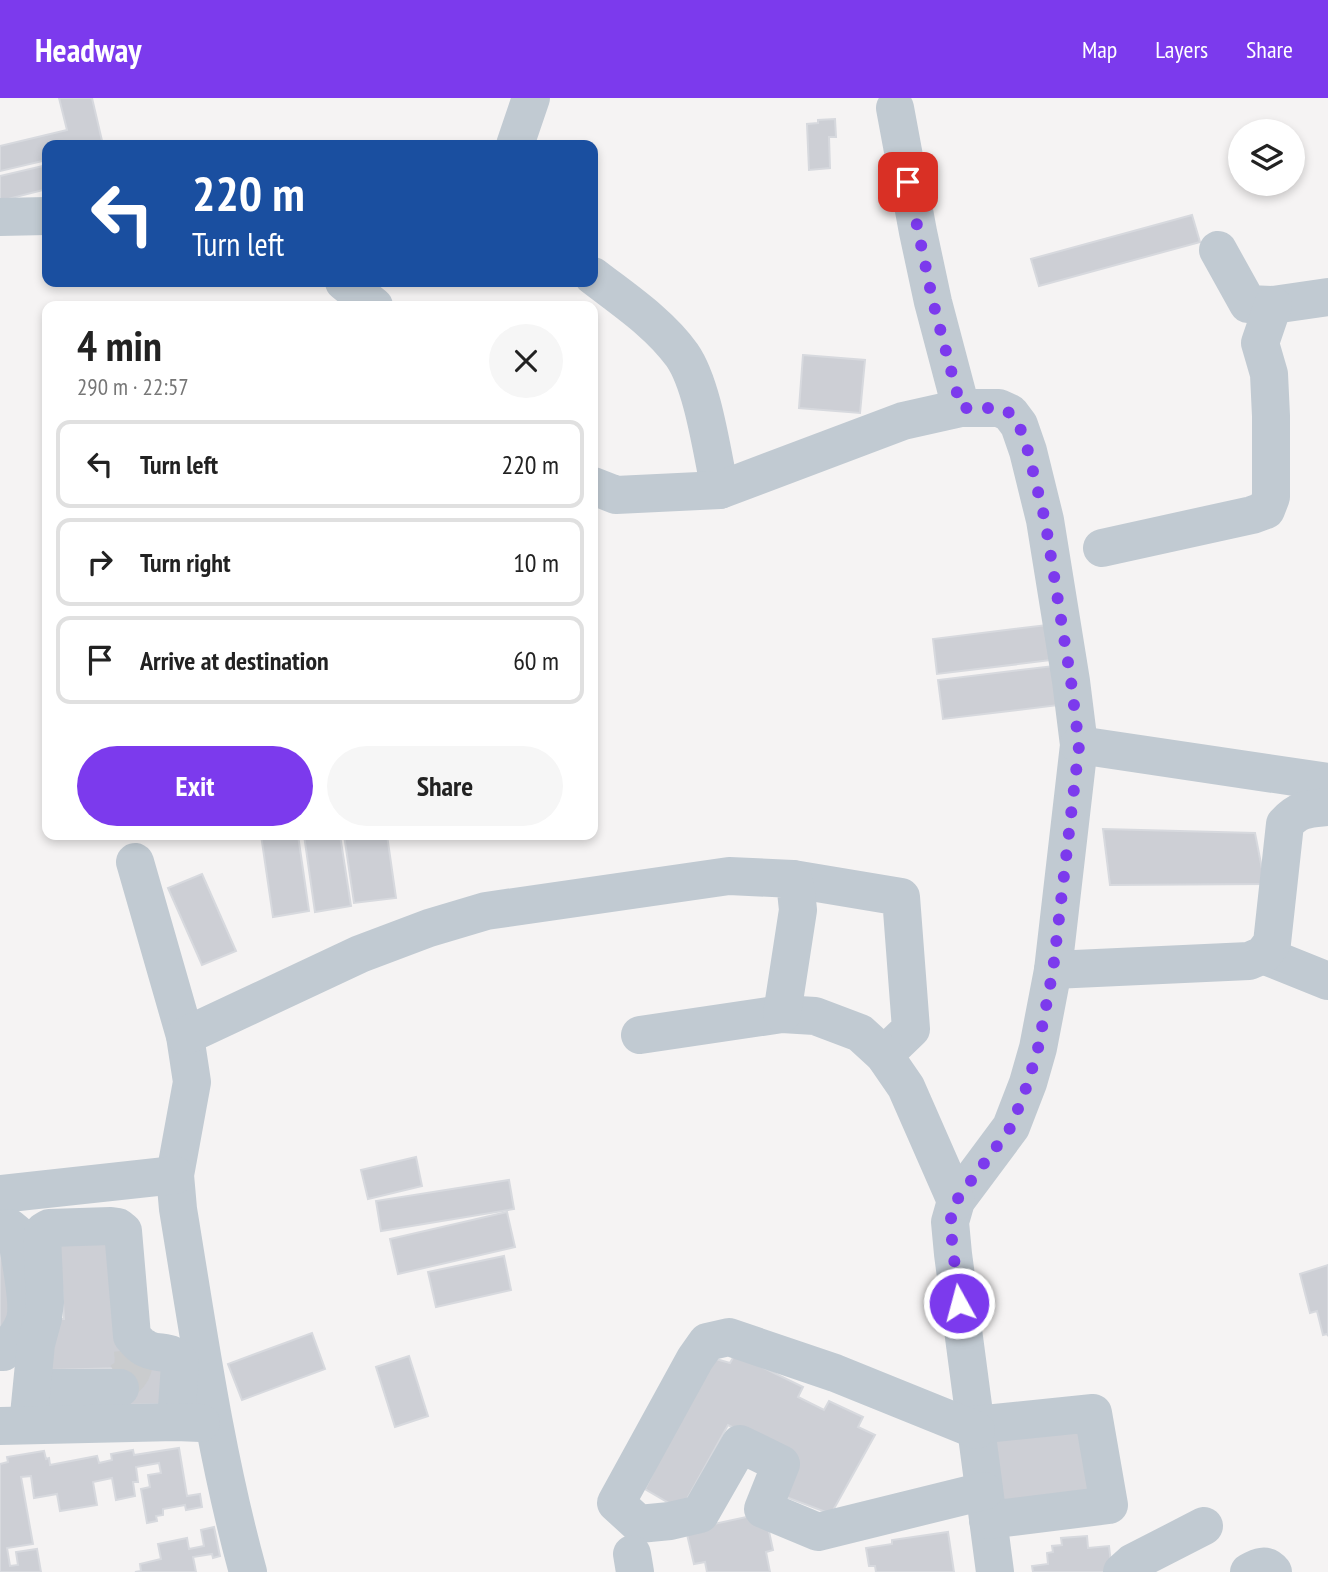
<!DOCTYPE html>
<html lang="en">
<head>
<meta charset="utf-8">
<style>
  body { margin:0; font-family:"PT Sans Narrow",sans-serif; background:#f6f6f6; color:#222; height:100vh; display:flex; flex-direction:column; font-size:26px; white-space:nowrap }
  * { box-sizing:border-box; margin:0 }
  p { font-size:23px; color:#767676 }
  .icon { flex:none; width:38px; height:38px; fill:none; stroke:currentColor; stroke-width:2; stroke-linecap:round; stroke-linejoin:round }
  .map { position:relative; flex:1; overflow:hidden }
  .panel { position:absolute; left:42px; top:203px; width:556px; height:539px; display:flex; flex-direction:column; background:#fff; border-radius:14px; box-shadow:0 4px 10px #0003 }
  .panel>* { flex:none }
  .hud { position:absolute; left:42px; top:42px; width:556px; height:147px; border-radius:14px; box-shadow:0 4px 10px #0003; background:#1a4fa0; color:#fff; overflow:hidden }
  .fabs { position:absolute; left:1228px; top:21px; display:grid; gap:14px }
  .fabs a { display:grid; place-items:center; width:77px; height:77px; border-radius:50%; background:#fff; box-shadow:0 4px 10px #0003; font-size:35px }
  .pin { position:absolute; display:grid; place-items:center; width:60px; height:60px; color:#fff; margin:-30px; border-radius:14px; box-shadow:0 4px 10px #0006 }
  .me { position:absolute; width:77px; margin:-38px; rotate:353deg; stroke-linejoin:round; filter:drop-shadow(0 0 5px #0008) }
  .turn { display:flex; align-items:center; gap:24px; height:147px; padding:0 35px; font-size:32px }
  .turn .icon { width:91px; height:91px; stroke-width:2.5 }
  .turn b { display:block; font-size:49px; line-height:60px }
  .round { display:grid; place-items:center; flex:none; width:74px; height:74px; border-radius:37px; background:#f6f6f6 }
  .headline { display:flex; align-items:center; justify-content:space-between; height:119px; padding:0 35px }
  h1 { font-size:42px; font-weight:800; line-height:52px }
  .button { display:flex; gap:14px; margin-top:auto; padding:14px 35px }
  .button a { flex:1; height:80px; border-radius:42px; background:#7c3aed; color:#fff; font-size:28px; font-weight:800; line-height:80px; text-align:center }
  .button a+a { background:#f6f6f6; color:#222 }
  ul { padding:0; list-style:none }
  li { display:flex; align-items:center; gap:21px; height:88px; margin:0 14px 10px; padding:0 21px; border:4px solid #e0e0e0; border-radius:14px }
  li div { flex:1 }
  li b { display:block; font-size:26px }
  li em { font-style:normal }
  header { display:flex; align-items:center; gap:42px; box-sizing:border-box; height:98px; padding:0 35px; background:#7c3aed; color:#fff }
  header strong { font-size:33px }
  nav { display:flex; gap:38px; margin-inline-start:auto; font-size:24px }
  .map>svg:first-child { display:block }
</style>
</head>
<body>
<header>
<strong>Headway</strong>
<nav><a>Map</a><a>Layers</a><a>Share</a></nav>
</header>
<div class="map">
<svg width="1328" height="1474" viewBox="0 0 1328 1474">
  <rect width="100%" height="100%" fill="#f5f3f3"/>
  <g fill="#cdcfd5" stroke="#d7d9de" stroke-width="2">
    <polygon points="59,0 92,0 103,47 47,47 47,62 0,73 0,48 67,32"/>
    <polygon points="835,21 836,39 829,39 830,70 809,72 807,26 818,25 818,22"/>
    <polygon points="47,67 47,91 0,103 0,78"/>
    <polygon points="1192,117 1200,144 1039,188 1031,161"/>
    <polygon points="803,257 865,262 860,315 799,310"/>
    <polygon points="1055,526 1060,561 937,576 933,541"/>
    <polygon points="1062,567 1067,606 943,621 938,582"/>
    <polygon points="1103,731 1255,735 1265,786 1110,787"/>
    <polygon points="261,737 298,737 309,813 273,819"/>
    <polygon points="304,737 340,737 351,808 315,814"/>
    <polygon points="344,737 387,737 396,800 354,805"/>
    <polygon points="202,776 236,853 202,867 168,790"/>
    <polygon points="416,1059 422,1088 368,1101 361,1072"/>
    <polygon points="509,1082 514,1111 381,1133 376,1103"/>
    <polygon points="507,1114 515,1149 398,1176 390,1141"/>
    <polygon points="0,1135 23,1203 0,1233"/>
    <polygon points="51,1135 107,1135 134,1265 172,1265 163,1306 122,1307 122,1270 48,1272 55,1221 64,1221 62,1188"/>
    <polygon points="504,1158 511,1192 436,1209 428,1174"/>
    <polygon points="1328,1167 1328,1238 1327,1236 1323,1237 1317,1213 1310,1215 1300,1176"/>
    <polygon points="312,1235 325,1271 242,1302 228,1266"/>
    <polygon points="735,1256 803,1289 798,1299 824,1312 829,1303 863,1319 858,1329 875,1337 831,1416 778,1396 791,1358 728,1327 681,1412 645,1391 709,1259 730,1265"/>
    <polygon points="409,1258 428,1318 395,1329 376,1269"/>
    <polygon points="1089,1330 1098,1400 1002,1412 993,1342"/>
    <polygon points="179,1350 187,1398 200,1396 202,1409 186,1412 185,1407 163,1411 163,1417 156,1418 157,1423 147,1425 141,1391 150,1389 148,1377 161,1375 159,1365 136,1369 138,1384 133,1384 135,1398 116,1402 112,1380 93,1384 97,1407 60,1413 57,1396 34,1400 31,1378 21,1379 33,1446 7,1450 10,1468 18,1467 16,1454 37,1451 41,1474 0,1474 0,1366 8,1364 7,1359 44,1353 46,1361 49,1360 50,1367 97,1358 99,1365 112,1362 111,1356 133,1352 134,1357"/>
    <polygon points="765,1415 773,1452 766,1454 770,1474 707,1474 705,1464 694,1466 686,1432"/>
    <polygon points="214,1429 220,1458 213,1460 212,1456 193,1459 196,1474 135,1474 141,1473 140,1466 161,1461 158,1446 187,1440 189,1451 204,1448 201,1432"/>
    <polygon points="948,1434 954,1474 876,1474 875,1468 869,1468 866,1450 892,1446 892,1442"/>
    <polygon points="1087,1438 1088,1450 1109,1448 1112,1474 1033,1474 1032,1468 1048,1466 1047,1455 1053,1454 1052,1448 1062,1447 1061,1440"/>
  </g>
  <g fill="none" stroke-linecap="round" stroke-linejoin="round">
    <path stroke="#caccce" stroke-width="38" stroke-dasharray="38 19" stroke-linecap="butt" d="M120,1284C139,1273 133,1261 132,1242"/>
    <g stroke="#c1cad2" stroke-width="38">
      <polyline points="895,10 918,134 933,204 961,310"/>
      <polyline points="515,47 531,0"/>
      <polyline points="0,119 47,118"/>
      <polyline points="1218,152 1248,206 1273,207 1328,199"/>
      <path d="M593,178C624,202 659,225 682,257C703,287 712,355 720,392"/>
      <polyline points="344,184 374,208"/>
      <polyline points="593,388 616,397 720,392 903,323 961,310 999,310 1010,315 1019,327 1028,353 1045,422 1071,583 1079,647 1053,872 1038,950 1028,985 1011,1029 956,1103 950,1124 953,1156 995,1474"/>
      <polyline points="1102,450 1252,417 1266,412 1271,399 1271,318 1269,276 1260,245 1273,207"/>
      <polyline points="1079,647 1328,684"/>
      <path d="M135,764L185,938L192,984L175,1077L178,1111C198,1232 215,1355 248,1474"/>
      <polyline points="793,781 901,799 911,931 884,957"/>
      <polyline points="1263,857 1328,883"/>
      <path d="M1053,872L1249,863L1263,857L1272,845L1285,726C1299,710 1309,711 1328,709"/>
      <polyline points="640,937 782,916 815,918 860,935 884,957 906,989 956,1103"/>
      <polyline points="185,938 360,856 429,830 486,813 729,778 793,781 796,793 798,812 782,916"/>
      <polyline points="0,1096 175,1077"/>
      <path d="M0,1131L10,1130L16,1135C19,1156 30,1204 25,1222C21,1235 12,1245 3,1254H0"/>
      <polyline points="32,1290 120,1290"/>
      <path d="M28,1327L36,1246L43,1220L45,1204L42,1138L44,1133L49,1130L111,1128L118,1129L123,1133L132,1238C136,1242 140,1248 145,1250C157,1258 174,1250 180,1266L176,1324"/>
      <polyline points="975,1327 1093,1315 1109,1407 988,1422"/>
      <polyline points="0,1328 176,1324 201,1325"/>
      <polyline points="976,1332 835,1275 729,1239 707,1244 695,1261 616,1405 639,1426 670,1423 700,1416 740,1346 781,1366 763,1411 818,1434 984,1393"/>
      <polyline points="632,1456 635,1474"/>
      <polyline points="1122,1474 1132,1465 1204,1428"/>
      <path d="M1249,1474C1258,1469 1266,1465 1273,1474"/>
    </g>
  </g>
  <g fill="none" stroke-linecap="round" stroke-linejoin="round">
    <polyline stroke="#7c3aed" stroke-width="12" stroke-dasharray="0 21.6" points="908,84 933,204 961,310 999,310 1010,315 1019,327 1028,353 1045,422 1071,583 1079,648 1053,872 1038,950 1028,985 1011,1029 956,1103 950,1124 959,1205"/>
  </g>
</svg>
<div class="fabs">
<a><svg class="icon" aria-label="layers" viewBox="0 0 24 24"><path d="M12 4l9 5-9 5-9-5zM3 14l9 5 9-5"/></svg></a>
</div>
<div class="pin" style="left:908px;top:84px;background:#d93025"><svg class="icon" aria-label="arrive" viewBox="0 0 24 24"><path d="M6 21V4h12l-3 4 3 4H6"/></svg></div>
<svg class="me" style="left:959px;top:1205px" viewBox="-20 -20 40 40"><circle r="17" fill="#7c3aed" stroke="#fff" stroke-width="3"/><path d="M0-11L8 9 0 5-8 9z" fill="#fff"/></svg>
<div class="hud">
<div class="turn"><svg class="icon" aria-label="left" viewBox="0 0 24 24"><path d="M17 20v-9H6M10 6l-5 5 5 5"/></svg><div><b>220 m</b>Turn left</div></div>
</div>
<section class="panel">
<div class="headline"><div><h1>4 min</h1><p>290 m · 22:57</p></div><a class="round"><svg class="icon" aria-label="close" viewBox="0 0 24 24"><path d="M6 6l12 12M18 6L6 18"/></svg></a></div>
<ul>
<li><svg class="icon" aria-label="left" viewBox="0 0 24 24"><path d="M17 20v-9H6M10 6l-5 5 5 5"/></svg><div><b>Turn left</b></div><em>220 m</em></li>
<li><svg class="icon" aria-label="right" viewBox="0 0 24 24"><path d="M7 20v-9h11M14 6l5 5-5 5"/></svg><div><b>Turn right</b></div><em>10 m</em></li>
<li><svg class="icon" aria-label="arrive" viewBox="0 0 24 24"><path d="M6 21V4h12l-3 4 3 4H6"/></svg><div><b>Arrive at destination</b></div><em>60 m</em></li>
</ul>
<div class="button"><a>Exit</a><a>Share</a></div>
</section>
</div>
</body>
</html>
